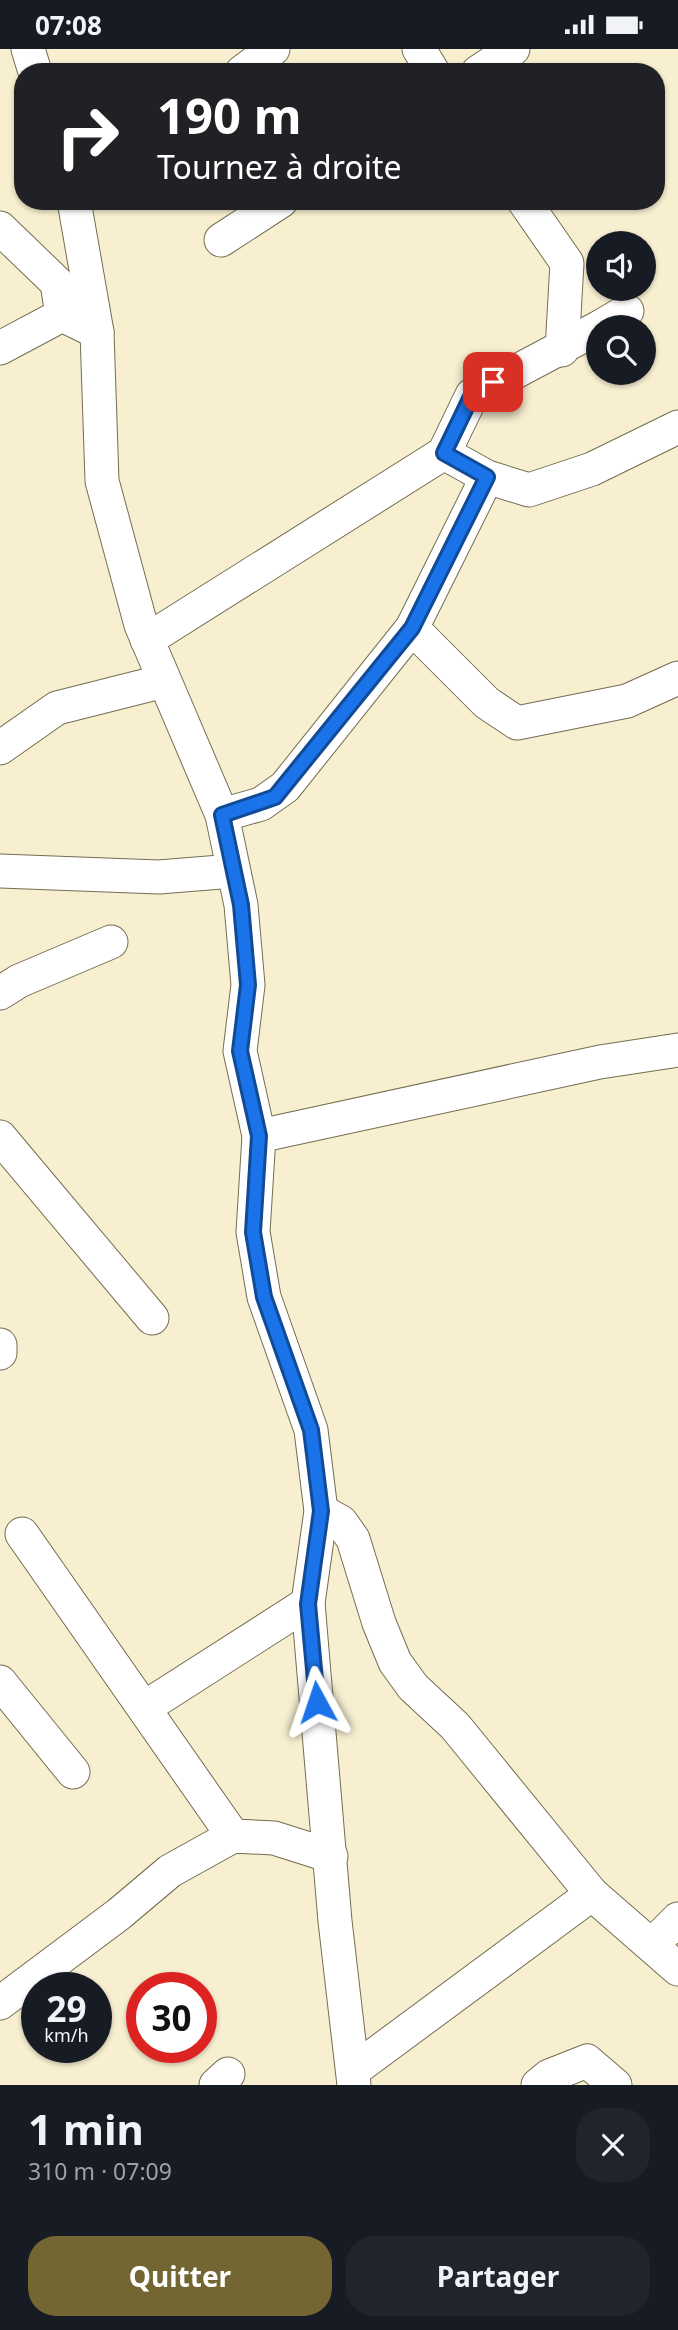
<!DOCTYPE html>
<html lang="fr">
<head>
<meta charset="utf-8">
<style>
  body { margin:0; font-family:"Noto Sans",sans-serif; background:#20242c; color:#f1f3f6; height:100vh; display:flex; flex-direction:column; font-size:26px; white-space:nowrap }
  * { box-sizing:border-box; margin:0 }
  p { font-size:23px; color:#9ea1a6 }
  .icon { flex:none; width:38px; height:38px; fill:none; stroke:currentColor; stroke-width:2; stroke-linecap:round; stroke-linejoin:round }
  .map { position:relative; height:2036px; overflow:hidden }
  .details { display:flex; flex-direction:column; background:#171b24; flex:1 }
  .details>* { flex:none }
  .hud { position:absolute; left:14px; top:14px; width:651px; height:147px; border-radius:28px; box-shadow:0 2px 5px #0004; background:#202124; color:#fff; overflow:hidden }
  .buttons { position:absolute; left:586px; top:182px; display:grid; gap:14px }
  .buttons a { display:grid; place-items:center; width:70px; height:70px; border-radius:50%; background:#171b24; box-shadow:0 2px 5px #0004; font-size:35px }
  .speed { position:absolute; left:21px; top:1923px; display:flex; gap:14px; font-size:35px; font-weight:700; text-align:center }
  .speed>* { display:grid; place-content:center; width:91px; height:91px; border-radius:50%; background:#171b24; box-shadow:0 2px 5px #0004; line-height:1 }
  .speed small { font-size:18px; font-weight:400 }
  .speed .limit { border:10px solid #d22; background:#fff; color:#111 }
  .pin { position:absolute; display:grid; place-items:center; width:60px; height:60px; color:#fff; margin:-30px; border-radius:14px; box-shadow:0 4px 10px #0006 }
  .me { position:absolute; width:77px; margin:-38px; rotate:355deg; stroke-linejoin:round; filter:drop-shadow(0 0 5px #0008) }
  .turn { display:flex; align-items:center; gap:24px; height:147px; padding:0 28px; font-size:32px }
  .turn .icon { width:91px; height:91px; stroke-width:2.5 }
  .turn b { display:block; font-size:49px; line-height:60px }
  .round { display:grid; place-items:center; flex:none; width:74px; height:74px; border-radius:28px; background:#20242c }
  .headline { display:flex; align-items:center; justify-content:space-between; height:119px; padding:0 28px }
  h1 { font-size:42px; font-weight:700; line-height:52px }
  .primary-button { display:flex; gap:14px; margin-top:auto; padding:14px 28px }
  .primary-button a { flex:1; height:80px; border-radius:28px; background:#736633; color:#fff; font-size:28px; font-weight:700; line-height:80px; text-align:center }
  .primary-button a+a { background:#20242c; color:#f1f3f6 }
  .status { display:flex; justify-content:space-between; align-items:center; height:49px; padding:0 35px; background:#171b24; direction:ltr }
  .status svg { height:19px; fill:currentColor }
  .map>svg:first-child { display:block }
</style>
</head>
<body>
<div class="status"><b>07:08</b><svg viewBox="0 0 49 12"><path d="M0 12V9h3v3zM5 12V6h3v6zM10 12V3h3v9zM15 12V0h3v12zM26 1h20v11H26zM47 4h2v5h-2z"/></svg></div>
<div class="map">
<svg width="678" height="2036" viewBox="0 0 678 2036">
  <rect width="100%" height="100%" fill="#f7efd0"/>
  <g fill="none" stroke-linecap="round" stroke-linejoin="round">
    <g stroke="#746d51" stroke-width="35">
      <g id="minor">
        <polyline points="28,0 35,23"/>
        <polyline points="419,0 433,23"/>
        <polyline points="242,23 273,0"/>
        <polyline points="478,23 513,0"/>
        <polyline points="74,152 97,283 102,432 141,576 222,766 241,856 248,936 240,1002 259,1087 253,1183 264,1248 311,1381 321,1462 308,1554 335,1872 354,2036"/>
        <polyline points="524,152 567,214 562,301"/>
        <polyline points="0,179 57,234 62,266 97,283"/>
        <polyline points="221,191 281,152"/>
        <polyline points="600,278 627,262"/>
        <polyline points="0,299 62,266"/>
        <polyline points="444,404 487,428 529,441 592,420 678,378"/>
        <polyline points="412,579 487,654 517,674 627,652 678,629"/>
        <polyline points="147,591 444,404 472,346 598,279"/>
        <polyline points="0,699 57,659 164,632"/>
        <polyline points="222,766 261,755 285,738 412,579 487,428"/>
        <polyline points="0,822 159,828 233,822"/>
        <polyline points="0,944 19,932 111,893"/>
        <polyline points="259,1087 600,1013 678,1001"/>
        <polyline points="0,1088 152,1269"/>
        <polyline points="0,1296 0,1304"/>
        <polyline points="321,1462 341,1473 353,1490 379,1574 395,1613 413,1638 455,1677 592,1845 678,1920"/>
        <polyline points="22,1485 233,1787"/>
        <polyline points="0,1633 73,1723"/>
        <polyline points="144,1659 308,1554"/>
        <polyline points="652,1896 678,1870"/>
        <polyline points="0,1954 119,1865 170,1822 233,1787 274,1789 331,1807"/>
        <polyline points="354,2021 592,1845"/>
        <polyline points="216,2036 228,2025"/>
        <polyline points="538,2036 549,2027 587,2012 615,2036"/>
      </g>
    </g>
    <use href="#minor" stroke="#fff" stroke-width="33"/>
  </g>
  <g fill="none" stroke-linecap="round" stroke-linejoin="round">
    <g stroke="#114b97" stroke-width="18">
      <polyline id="route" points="317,1653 308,1555 321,1462 311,1381 264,1248 253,1183 259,1087 240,1002 248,936 241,856 222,766 275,748 412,579 487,428 444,404 472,346 493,333"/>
    </g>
    <use href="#route" stroke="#1a73e8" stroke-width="12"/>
  </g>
</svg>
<div class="buttons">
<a><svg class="icon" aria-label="sound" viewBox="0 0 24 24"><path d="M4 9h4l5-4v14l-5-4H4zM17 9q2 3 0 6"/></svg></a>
<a><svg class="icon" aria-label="search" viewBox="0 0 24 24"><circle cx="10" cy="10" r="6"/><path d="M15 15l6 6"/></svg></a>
</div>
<div class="speed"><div>29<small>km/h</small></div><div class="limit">30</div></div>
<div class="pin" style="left:493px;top:333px;background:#d93025"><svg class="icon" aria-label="arrive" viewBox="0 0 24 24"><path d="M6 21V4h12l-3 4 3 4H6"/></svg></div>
<svg class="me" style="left:317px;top:1653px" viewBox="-20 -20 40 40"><path d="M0-17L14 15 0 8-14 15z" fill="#1a73e8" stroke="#fff" stroke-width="4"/></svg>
<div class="hud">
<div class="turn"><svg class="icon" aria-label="right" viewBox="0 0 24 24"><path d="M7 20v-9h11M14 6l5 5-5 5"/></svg><div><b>190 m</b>Tournez à droite</div></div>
</div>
</div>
<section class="details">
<div class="headline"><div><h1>1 min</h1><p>310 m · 07:09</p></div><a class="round"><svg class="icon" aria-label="close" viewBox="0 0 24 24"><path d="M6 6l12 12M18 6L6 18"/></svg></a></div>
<div class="primary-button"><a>Quitter</a><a>Partager</a></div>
</section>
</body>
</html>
